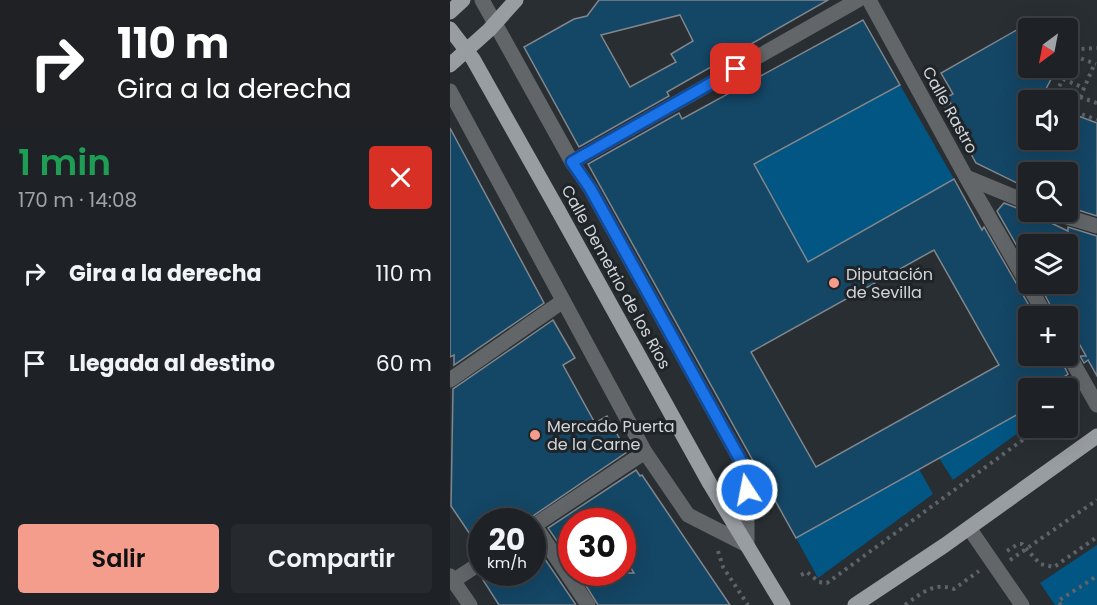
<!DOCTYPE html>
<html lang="es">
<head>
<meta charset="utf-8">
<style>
  body { margin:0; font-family:Poppins,sans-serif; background:#262a2e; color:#f1f3f6; height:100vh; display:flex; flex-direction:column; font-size:22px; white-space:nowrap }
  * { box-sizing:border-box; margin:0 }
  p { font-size:20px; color:#a1a4a7 }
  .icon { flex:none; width:33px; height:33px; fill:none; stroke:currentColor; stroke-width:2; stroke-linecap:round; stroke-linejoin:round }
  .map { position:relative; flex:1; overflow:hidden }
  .panel { display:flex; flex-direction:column; background:#1e2226; width:450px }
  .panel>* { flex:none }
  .guide { background:#202124; color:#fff; overflow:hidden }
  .needle { width:39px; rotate:212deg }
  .fabs { position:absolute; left:568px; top:18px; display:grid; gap:12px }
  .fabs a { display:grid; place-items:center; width:60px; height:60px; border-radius:6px; background:#1e2226; box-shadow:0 6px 24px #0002,0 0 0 2px #3c3f43; font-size:30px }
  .speed { position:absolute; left:18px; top:508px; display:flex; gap:12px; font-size:30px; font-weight:700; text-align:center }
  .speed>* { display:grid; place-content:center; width:78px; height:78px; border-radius:50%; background:#1e2226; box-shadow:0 6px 24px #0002,0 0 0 2px #3c3f43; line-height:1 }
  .speed small { font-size:15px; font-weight:400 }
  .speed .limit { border:9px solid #d22; background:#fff; color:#111 }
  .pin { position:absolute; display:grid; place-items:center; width:51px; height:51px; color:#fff; margin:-26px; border-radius:12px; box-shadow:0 3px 9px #0006 }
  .me { position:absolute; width:66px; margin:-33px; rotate:349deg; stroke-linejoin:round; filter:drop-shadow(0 0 4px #0008) }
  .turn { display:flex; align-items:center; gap:21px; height:126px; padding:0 18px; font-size:27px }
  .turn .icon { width:78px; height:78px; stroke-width:2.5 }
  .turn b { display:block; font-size:42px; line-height:51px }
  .round { display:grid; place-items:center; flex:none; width:63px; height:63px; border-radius:6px; background:#262a2e }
  .head { display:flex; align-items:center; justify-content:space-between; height:102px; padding:0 18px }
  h1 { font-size:36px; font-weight:600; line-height:45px; color:#1e9e55 }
  .cta { display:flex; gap:12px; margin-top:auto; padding:12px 18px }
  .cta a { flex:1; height:69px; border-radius:6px; background:#f49d8d; color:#111; font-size:24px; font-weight:600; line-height:69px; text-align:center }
  .cta a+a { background:#262a2e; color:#f1f3f6 }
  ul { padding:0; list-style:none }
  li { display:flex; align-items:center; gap:18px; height:90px; padding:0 18px }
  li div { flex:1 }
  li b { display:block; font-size:22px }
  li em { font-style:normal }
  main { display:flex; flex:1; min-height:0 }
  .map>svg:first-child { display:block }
</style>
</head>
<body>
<main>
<section class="panel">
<div class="guide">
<div class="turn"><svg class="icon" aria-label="right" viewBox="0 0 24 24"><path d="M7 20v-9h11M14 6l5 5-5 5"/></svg><div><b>110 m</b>Gira a la derecha</div></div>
</div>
<div class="head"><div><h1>1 min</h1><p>170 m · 14:08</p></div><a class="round" style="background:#d93025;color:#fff"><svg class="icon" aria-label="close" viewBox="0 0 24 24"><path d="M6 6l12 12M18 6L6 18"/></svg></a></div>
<ul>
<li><svg class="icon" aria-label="right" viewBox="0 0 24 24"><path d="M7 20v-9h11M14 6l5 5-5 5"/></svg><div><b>Gira a la derecha</b></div><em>110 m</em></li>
<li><svg class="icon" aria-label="arrive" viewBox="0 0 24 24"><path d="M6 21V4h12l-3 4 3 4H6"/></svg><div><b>Llegada al destino</b></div><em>60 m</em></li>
</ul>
<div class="cta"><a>Salir</a><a>Compartir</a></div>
</section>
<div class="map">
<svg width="647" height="605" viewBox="0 0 647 605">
  <rect width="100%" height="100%" fill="#282e32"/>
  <g fill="#015683">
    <polygon points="450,85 504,179 233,334 217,306 344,237 305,164"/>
    <polygon points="579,408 579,425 503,480 489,458"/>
    <polygon points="469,469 483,494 368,578 346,538"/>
    <polygon points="647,545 647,605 605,605 590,583"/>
  </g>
  <g fill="#144665" stroke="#81878d" stroke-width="1.5" fill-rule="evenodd">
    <path d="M149,0H378L217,92L219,96L129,147L74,47L124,19L137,16ZM230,15L243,41L221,54L226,62L180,87L151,35Z"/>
    <path d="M413,20L450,85L304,164L358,262L504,179L532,230L534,227L585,316H579V356H609L618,374L614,377L620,388H579V408L346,538L138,164L229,113L232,119ZM484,250L549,365L366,467L301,352Z"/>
    <polygon points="579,23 579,68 607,68 590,100 579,100 579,140 618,140 618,112 647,123 647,216 618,207 618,172 579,172 579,192 567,187 569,184 526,163 495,107 501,104 497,97 503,94 491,73"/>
    <polygon points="0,128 94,303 4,365 4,355 0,357"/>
    <polygon points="554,203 580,213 618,231 618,227 647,236 647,376 638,360 634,363 630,356 636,356 618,324 618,316 606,316 589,284 618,284 618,244 579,244 579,267 547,211"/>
    <polygon points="103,320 125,358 113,365 145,423 157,416 177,452 74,522 32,522 32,552 1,506 3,389"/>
    <polygon points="186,470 190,476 192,475 280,605 148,605 128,573 184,573 172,554 172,522 122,522 122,563 98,528"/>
    <polygon points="82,540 126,605 49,605 33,580 42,573 82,573"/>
  </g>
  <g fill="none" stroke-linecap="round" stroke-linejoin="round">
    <g stroke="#5d6367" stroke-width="4" stroke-dasharray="3 4.5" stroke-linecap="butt">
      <polyline points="624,56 646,64"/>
      <polyline points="613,79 634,88"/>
      <polyline points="630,97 647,103"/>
      <polyline points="603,100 626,51 631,49 647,48"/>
      <polyline points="618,109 647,120"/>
      <polyline points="624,111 645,63"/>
      <polyline points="268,551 273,567 298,605"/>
      <polyline points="557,551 568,544 572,544 590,564 604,567 647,537"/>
      <polyline points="560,560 647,500"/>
      <polyline points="351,575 357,572 369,582 377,583 589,428"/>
      <path d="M455,605C472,593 483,582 504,589L529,571"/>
      <polyline points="611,605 608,601 647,576"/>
    </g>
    <g stroke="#636668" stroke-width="15">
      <polyline points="419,0 516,177 579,203"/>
      <polyline points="0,91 195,452 238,515 297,545 297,472 140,188 122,162 32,0"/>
      <polyline points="122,162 408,0"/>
      <polyline points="516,177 596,316"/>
      <polyline points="601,212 647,226"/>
      <polyline points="618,354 647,405"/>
      <polyline points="0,380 113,301"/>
      <polyline points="85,526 138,605"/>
      <polyline points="82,527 195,452"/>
      <polyline points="519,528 572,605"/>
      <polyline points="0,576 20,605"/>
      <polyline points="3,581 32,562"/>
    </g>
    <g stroke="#989da2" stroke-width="15">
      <polyline points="0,12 13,0"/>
      <polyline points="0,65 39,30 66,0"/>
      <polyline points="108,210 260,484 333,605"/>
      <polyline points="405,605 495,545 647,436"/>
    </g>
    <polyline stroke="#989da2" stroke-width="15" points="0,29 23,59 108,210"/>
  </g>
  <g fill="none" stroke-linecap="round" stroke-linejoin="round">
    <g stroke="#114b97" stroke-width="15">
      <polyline id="route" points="286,69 122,162 140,188 297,472 297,490"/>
    </g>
    <use href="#route" stroke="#1a73e8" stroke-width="10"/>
  </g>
  <g fill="#f49d8d" stroke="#1f2428" stroke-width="2">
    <circle cx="384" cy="283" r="6"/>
    <circle cx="85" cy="435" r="6"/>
  </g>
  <g text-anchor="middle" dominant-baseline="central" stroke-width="6" stroke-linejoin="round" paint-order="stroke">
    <g font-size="16" fill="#d2d6d9" stroke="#1f2428">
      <text transform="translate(500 110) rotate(61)">Calle Rastro</text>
      <text transform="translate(166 277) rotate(61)">Calle Demetrio de los Ríos</text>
    </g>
    <g font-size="16" fill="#d2d6d9" stroke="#1f2428" text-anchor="start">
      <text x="396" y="274">Diputación<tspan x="396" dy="18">de Sevilla</tspan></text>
      <text x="97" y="426">Mercado Puerta<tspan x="97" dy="18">de la Carne</tspan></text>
    </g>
  </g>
</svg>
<div class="fabs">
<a><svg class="needle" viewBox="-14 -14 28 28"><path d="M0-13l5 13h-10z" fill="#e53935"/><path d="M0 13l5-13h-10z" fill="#a1a4a7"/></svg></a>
<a><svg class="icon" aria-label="sound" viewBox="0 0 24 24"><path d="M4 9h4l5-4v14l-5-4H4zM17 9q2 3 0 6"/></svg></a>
<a><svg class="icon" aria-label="search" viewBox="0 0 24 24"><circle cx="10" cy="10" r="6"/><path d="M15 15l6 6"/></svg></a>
<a><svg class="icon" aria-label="layers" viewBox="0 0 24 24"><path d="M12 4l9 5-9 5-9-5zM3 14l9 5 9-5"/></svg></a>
<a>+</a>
<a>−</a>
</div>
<div class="speed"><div>20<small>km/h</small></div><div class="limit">30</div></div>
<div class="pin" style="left:286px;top:69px;background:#d93025"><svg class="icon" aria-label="arrive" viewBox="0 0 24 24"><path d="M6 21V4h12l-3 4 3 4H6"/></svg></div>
<svg class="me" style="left:297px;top:490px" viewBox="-20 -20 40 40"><circle r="17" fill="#1a73e8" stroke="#fff" stroke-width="3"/><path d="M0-11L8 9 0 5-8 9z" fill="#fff"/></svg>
</div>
</main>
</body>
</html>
